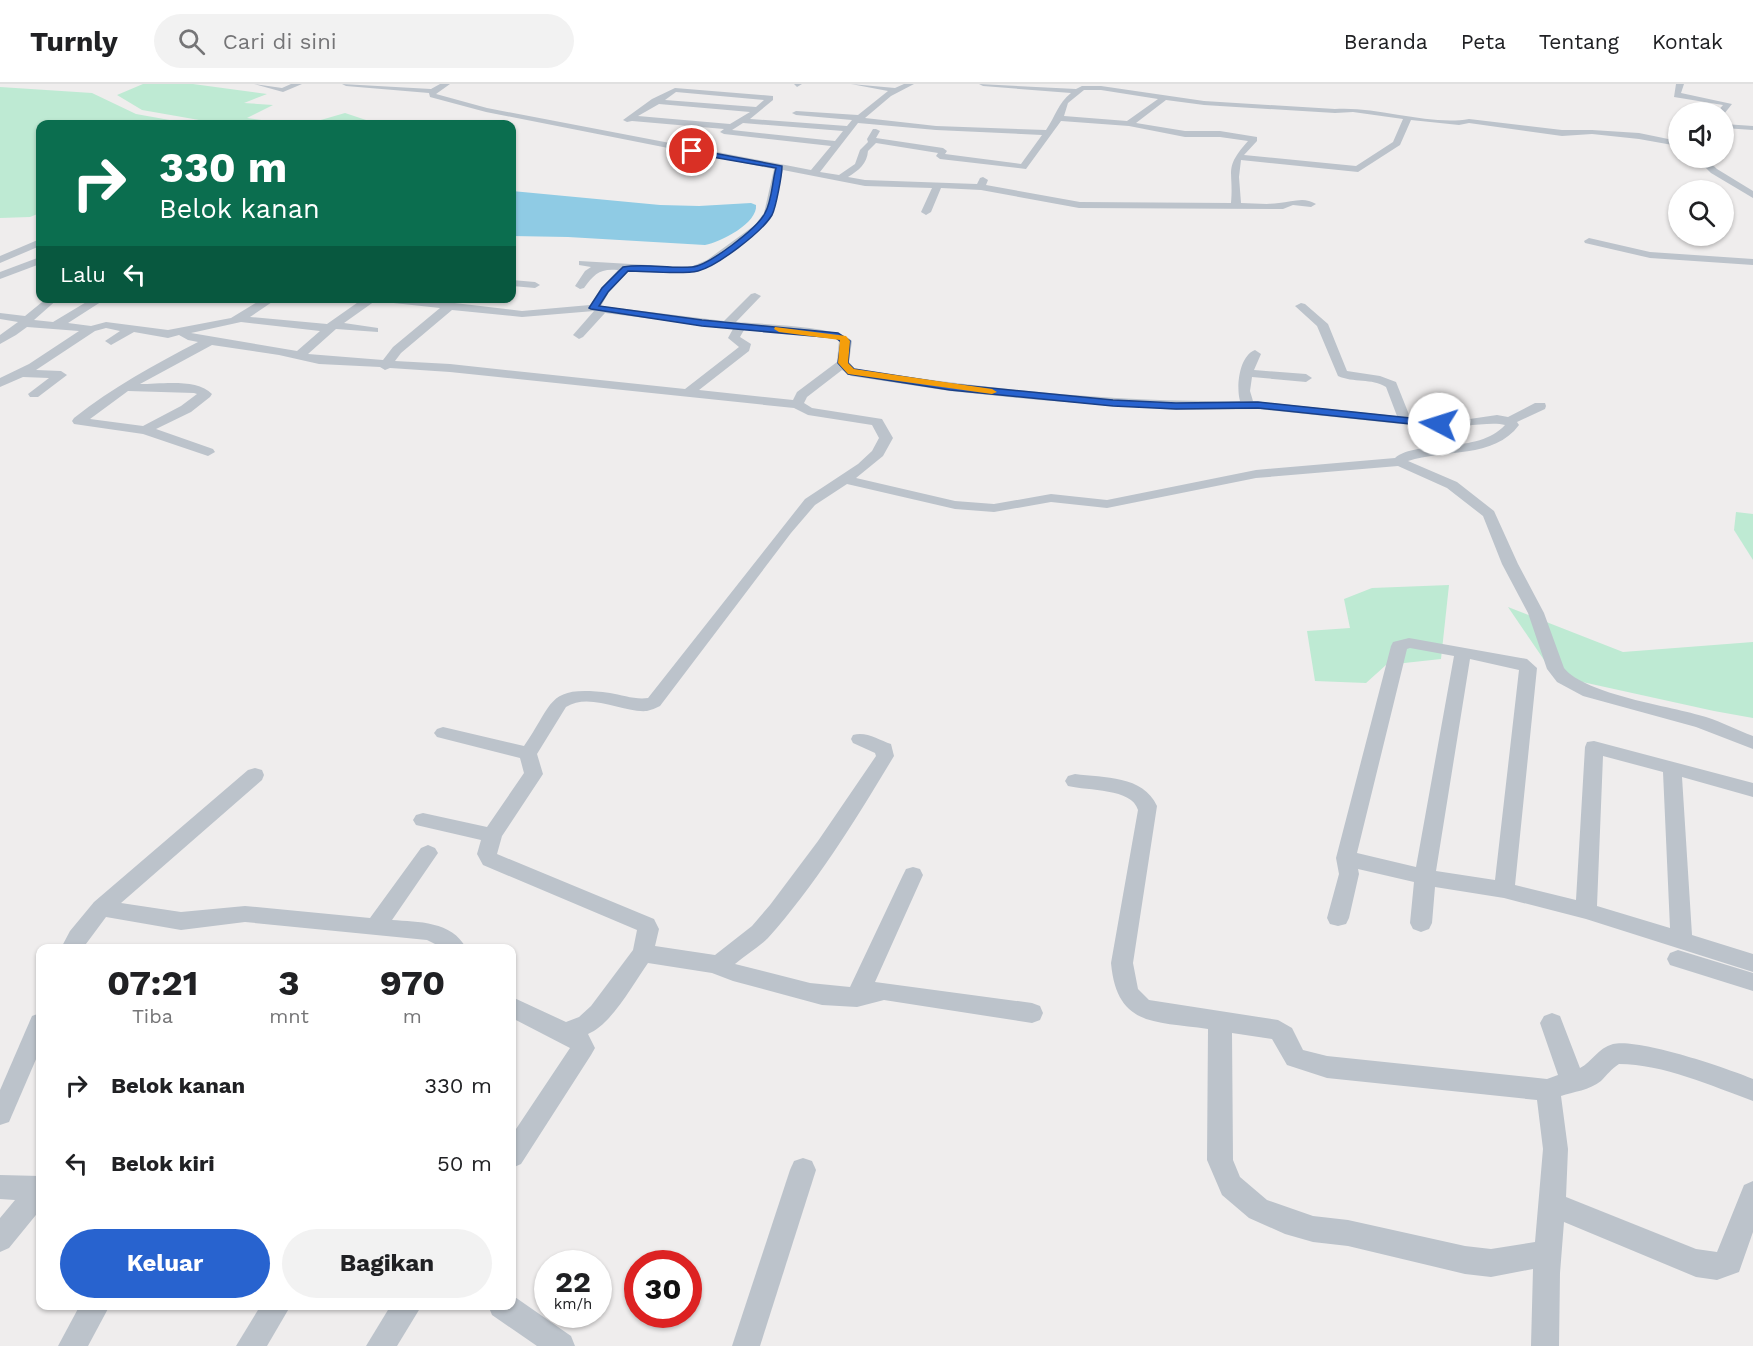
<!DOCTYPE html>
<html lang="id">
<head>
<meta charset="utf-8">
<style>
  body { margin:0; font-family:"Work Sans",sans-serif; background:#f2f2f2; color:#202124; height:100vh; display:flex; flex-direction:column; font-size:22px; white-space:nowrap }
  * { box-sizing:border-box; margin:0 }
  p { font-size:20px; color:#757577 }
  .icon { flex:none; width:33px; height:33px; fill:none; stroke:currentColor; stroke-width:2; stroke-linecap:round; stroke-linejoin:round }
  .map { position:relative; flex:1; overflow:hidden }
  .panel { position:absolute; left:36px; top:860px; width:480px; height:366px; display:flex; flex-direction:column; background:#fff; border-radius:12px; box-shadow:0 2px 4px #0004 }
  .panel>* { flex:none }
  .guide { position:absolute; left:36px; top:36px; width:480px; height:183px; border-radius:12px; box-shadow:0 2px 4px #0004; background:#0b6e4f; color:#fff; overflow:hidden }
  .fabs { position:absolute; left:1668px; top:18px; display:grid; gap:12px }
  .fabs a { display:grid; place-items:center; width:66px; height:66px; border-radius:50%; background:#fff; box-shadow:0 2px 4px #0004; font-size:30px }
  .speed { position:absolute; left:534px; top:1166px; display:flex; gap:12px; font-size:30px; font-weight:700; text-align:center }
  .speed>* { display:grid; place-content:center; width:78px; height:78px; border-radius:50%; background:#fff; box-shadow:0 2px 4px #0004; line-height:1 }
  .speed small { font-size:15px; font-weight:400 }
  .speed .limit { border:9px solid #d22; background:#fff; color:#111 }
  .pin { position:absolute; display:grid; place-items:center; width:51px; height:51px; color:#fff; margin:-26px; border:3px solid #fff; border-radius:50%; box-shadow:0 2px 6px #0007 }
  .me { position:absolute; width:66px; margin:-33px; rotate:275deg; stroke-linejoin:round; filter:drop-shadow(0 0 4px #0008) }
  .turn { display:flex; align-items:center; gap:21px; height:126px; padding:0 24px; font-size:27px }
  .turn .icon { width:78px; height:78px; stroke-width:2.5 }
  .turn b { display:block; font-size:42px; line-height:51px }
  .then { display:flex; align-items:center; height:57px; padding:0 24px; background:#0003; gap:12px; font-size:22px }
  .eta { display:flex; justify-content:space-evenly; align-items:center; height:102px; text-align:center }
  .eta b { font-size:36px; font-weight:700; line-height:42px }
  .button { display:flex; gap:12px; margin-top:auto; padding:12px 24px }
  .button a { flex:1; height:69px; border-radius:36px; background:#2863cf; color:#fff; font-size:24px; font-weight:700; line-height:69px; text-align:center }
  .button a+a { background:#f2f2f2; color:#202124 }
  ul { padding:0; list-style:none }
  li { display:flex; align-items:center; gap:18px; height:78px; padding:0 24px }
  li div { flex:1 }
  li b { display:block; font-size:22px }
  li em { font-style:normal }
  header { display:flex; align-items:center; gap:36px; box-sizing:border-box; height:84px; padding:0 30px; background:#fff; border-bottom:2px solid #e0e0e0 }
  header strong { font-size:28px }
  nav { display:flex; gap:33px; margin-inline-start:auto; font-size:21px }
  .search { width:420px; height:54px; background:#f2f2f2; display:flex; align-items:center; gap:15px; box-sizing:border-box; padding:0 21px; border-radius:33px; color:#757577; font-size:22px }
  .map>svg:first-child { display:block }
</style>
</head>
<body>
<header>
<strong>Turnly</strong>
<div class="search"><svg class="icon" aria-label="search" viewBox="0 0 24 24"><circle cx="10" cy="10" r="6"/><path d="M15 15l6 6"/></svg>Cari di sini</div>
<nav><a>Beranda</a><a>Peta</a><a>Tentang</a><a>Kontak</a></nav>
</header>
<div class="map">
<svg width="1753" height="1262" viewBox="0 0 1753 1262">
  <rect width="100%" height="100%" fill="#efeded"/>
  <g fill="#beead3">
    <polygon points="143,0 193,0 267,10 244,19 273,21 247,34 290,40 222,40 142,26 117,11"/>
    <polygon points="0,3 92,9 136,30 192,40 40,40 40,129 30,133 0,134"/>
    <polygon points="345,29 378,40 307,40"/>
    <polygon points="1736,428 1753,430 1753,476 1734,446"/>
    <polygon points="1449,501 1441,575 1386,581 1366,599 1315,597 1307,547 1350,544 1344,515 1372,504"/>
    <polygon points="1508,523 1623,568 1753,558 1753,634 1714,627 1555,592"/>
  </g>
  <path fill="#8fcbe4" d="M512,107L660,121L699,122L751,119L756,121C758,139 721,158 705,161L568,153L512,152Z"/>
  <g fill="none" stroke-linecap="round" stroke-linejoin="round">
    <g fill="#bcc3cb" fill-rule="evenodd">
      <polygon points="254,0 282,4 291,0 302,0 283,8"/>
      <path d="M342,0L431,5L440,0H450L436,10L487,24L811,86L831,62L724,50L720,48L724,45L632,37L627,38L623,36L652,15L675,4L773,12V16L750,35L847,42L852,36L796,31L792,29L796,27L858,31L888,7L851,0L895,4L904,0H914L891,12L865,34L936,42L1046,46C1055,33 1058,19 1071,9L983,2L979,0L1076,5L1082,2H1101L1204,17L1335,25C1377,22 1430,42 1469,35L1562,46H1592L1639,49L1678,57V62L1639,55L1592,50L1562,52L1469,39L1459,41L1411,36L1400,61L1358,88L1241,76L1239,93L1241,119C1254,119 1267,121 1279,119C1292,118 1304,112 1316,120L1311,123L1293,121L1283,125L1079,124L981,106L941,104L931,128L926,131L921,128L932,104L865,102L783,86L772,132L761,145L715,180L695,188L629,187L609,208L601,222L724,237L751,210L755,209L761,212L736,238C758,240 840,242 852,257L849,278L855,285C982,304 1111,319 1240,317C1236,303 1239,272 1255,266L1261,270L1254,286L1306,290L1312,294L1306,298L1252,293L1250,307L1253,317L1397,332L1386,303C1372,294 1353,299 1338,292L1317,242L1295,222L1301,219L1305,220L1328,240L1347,287L1380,292L1396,298L1410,333L1463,336L1497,331L1508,333L1535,319H1545L1546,322L1545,325L1517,338L1519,341C1494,375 1444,365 1408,377L1457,398L1494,427L1518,480L1544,529L1564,584C1586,611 1671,622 1706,633C1722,638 1737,646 1753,652V665L1696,643L1583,612L1557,598L1547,585L1528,529L1502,480L1483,432L1447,404L1398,382L1256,394L1107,424L1051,418L994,428L955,425L847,400L815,421L791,449L660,622C656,624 651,626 647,627C622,629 590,608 566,623L537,670L543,690L502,752L497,770L654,835L659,845L655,862L715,871L752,842L770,821L818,757L876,672L875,669L853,659L851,655L853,651C866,647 879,656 891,660L894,672C858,732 815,802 768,854C758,864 745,871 735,880L810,899L850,903L903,791L906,785L913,783L920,785L923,791L875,898L1032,919L1040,922L1043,929L1040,936L1032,939L884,916L857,923L822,921L733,897L712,889L648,879C633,900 612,940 588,950L595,964L591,971L521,1080L512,1084V1051L570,964L512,934V913L566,938L579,933L591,922L633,866L637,846L483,781L477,770L481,756L416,741L413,736L416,731L423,729L487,743L524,689L520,674L437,653L434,649L437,645L443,643L524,662C555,618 546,601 610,609C622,611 636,616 648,614L805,415L858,380L872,367L879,354L872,341L808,331L794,324L450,288L390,284L385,286L380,283L319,280L279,271L212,261L140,300C161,300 197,294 212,310L210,313L191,328L156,345L213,365L215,368L208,372L143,350L74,340L72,337L74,334C113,303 154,281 198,258L188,256L179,251L168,254L134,248L111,261L105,257L120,247L106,244L95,247L36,286L61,287L67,291L38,313H30L28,310L49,294L23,293L0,303V294L29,280L79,247L27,243L16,251L0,260V251L18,238L0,235V229L25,232L47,214H59L34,236L53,238L93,214H107L68,239L91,242L106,238L168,246L231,234L264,214H278L250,233L327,240L364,214H412L522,227L590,221L601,204L618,186C600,184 594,190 584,204L580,205L575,202L585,187L591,183L579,181V177L682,183L693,182L707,176L755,141L764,129L774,85L486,28L430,13L429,9L346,2ZM1084,6H1101L1158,15L1127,37L1064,32L1068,19ZM676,8L764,16L756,23L665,16ZM1166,16L1204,21L1335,29L1353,28L1403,35L1393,58L1356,82L1244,71L1257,57V53L1220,47H1185L1136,39ZM659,20L750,28L730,40L638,32ZM1061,37L1129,42L1185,53H1220L1248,57C1223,85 1234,86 1231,119L1080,118L986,101L988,96L983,93L980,94L977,100L865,96L848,93C859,86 867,80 868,67L876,59L938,69L936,72L940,75L1026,85ZM743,39L843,47L835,57L732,46ZM858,39L936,46L1042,51L1021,80L945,70L947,67L943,64L876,54L880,47L876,45H873L867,55L868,58L860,66L855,80L839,91L820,88ZM375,217L440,224L393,263L383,276L308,270L336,245L378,248V244L344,239ZM452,226L522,233L594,227L573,251L579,255L583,253L605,229L733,245L728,254L739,263L685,305L450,280L395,277L401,269ZM241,238L320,247L297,267L191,249ZM744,246L829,253L839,256L837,278L797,308L793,316L699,306L749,267L751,260L740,253ZM842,286L851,292L950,307L1039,316L1176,326L1258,325L1439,344C1457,344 1491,337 1505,341C1478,371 1418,355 1395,374L1256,386L1107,416L1051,410L994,420L955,417L856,394L883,372L893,354L882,335L812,324L804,319L807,313ZM128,307L194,309L197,310L181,322L143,342L90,335Z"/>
      <polygon points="794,0 802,0 797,3"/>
      <polygon points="1676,0 1684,0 1681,9 1732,20 1724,30 1717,28 1723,21 1674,13"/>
      <polygon points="1724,40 1753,42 1753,46 1724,44"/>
      <polygon points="1696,74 1705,74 1717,85 1753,107 1753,114 1711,89"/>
      <polygon points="1589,154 1650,168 1753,175 1753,181 1650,174 1585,159 1584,157"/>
      <polygon points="40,155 40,162 0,179 0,172"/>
      <polygon points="40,173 40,180 0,195 0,188"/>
      <polygon points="512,196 535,198 540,201 535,204 512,202"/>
      <path d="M1409,554L1521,574L1527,575L1537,584L1515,801L1576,816L1585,663L1587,658L1594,657L1753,699V713L1682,693L1692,851L1753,870V888L1586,835L1504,814L1435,803L1432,839L1429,845L1421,848L1413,845L1410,839L1414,798L1358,785L1359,790L1349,834L1346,840L1338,842L1330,840L1327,834L1339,790L1336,774L1391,562L1393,558ZM1410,564L1454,572L1416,783L1357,769L1407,565ZM1470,575L1519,586L1495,796L1436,787ZM1603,672L1663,688L1670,844L1597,822Z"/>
      <path d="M255,684L262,686L264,691L262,696L121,819L181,828L245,822L370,834L421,764L428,761L435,764L438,769L392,836C418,838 452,837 466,864H443L427,856L245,838L181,846L106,833L83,864H61L70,847L94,818L248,686Z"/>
      <path d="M1075,690C1104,694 1143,691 1157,722L1133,879L1138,905L1149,916L1278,936L1292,944L1303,966L1327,972L1547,995L1558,991L1540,939L1544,932L1552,929L1560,932L1580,984C1592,978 1598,964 1613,960C1639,954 1727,984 1753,995V1017C1712,1002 1663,980 1619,980C1611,985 1607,991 1601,997C1590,1006 1573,1008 1561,1012L1568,1065L1566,1113L1696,1165L1717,1168L1744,1101L1753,1097V1148L1739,1188L1717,1196L1696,1193L1564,1138L1560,1189L1559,1262H1531L1533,1185L1491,1193L1465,1190L1348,1162L1313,1158L1285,1150L1249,1134L1222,1111L1207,1076L1208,945C1156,937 1117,944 1111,879L1138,726C1132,704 1088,707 1068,702L1065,697L1068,692ZM1232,949L1272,955L1287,981L1327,994L1537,1016L1543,1065L1535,1158L1491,1165L1465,1162L1348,1136L1313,1132L1267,1116L1240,1093L1233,1076Z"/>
      <polygon points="1678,866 1753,889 1753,907 1670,881 1667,875 1670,869"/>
      <polygon points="40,929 40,966 9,1038 0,1041 0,1006 32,932"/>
      <polygon points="803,1074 812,1077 816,1086 760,1262 732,1262 790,1086 794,1077"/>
      <polygon points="0,1091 40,1092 40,1126 9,1164 0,1168 0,1134 15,1116 0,1115"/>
      <polygon points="512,1211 571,1252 575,1262 537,1262 492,1231 488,1221 512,1221"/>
      <polygon points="80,1221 110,1221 88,1262 58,1262"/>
      <polygon points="261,1221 291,1221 267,1262 236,1262"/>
      <polygon points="391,1221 422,1221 397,1262 366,1262"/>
    </g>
  </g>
  <path fill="#2863cf" stroke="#1a4087" stroke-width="1.5" d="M692,65L782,82C782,91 776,123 772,131C761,149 717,182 698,187C682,191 646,187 628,187L608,208L599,222L702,236L838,249L850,257L848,279L854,285L950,300L1113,316L1176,319L1258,318L1439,337L1444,340L1439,343L1258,324L1176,325L1113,322L950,306L848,290L838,279L841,258L836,254L702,242L591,225L589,224L602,204L623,183C645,179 669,185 692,183C708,182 758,144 765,129C772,117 772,98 776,84L689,69Z"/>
  <polygon fill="#f59e0b" points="775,243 846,252 850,257 848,279 854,285 992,305 997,308 992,310 848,290 838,279 840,256 779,248 774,245"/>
</svg>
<div class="fabs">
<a><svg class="icon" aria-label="sound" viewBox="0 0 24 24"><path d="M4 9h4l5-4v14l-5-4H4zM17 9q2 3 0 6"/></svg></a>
<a><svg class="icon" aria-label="search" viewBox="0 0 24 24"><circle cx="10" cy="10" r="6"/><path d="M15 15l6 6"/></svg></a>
</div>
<div class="speed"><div>22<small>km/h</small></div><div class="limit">30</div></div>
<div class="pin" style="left:692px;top:67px;background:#d93025"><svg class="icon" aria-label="arrive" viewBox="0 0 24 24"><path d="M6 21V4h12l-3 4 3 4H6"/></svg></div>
<svg class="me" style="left:1439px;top:340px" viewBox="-20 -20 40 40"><circle r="19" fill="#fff"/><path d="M0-13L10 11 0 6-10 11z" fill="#2863cf"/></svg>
<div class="guide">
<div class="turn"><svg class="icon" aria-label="right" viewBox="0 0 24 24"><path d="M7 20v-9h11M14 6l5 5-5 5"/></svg><div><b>330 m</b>Belok kanan</div></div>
<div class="then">Lalu<svg class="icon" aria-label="left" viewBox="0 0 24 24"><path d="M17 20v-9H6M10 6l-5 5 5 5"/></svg></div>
</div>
<section class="panel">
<div class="eta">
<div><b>07:21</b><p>Tiba</p></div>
<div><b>3</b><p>mnt</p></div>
<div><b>970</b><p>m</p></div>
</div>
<ul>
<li><svg class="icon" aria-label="right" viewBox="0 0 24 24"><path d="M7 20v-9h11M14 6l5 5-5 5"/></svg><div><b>Belok kanan</b></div><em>330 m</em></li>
<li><svg class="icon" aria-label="left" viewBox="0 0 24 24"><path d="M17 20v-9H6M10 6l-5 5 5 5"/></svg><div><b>Belok kiri</b></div><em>50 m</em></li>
</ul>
<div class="button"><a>Keluar</a><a>Bagikan</a></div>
</section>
</div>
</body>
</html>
